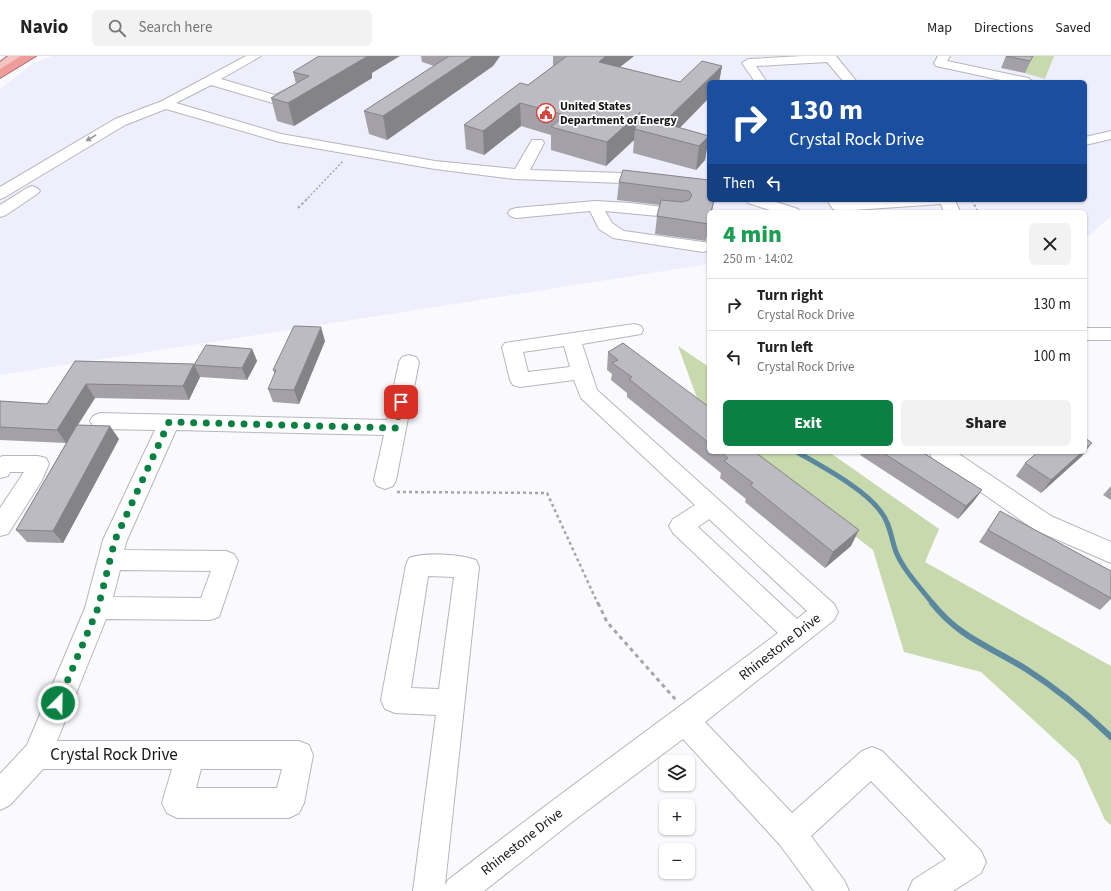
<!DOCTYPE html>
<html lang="en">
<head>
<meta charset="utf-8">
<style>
  body { margin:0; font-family:"Source Sans 3",sans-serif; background:#f2f2f2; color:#222; height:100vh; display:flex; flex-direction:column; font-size:15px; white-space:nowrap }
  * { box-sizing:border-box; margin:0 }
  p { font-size:13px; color:#767676 }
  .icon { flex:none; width:22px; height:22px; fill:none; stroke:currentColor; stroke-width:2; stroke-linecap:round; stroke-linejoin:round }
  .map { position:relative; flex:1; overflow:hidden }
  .panel { position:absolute; left:707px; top:154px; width:380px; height:244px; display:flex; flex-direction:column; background:#fff; border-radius:6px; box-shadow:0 1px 3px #0004 }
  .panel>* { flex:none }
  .banner { position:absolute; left:707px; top:24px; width:380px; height:122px; border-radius:6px; box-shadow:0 1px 3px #0004; background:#1a4fa0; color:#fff; overflow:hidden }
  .tools { position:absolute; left:659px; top:699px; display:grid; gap:8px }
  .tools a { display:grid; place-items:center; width:36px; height:36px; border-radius:6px; background:#fff; box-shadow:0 1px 3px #0004; font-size:20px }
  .pin { position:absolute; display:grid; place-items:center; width:34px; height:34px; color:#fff; margin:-17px; border-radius:8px; box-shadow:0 2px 6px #0006 }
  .me { position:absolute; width:44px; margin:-22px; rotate:23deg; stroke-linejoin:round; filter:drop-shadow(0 0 3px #0008) }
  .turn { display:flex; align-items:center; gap:14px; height:84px; padding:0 16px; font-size:18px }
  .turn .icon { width:52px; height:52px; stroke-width:2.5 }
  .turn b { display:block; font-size:28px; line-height:34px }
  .then { display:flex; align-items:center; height:38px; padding:0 16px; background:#0003; gap:8px; font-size:15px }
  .round { display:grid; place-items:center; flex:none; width:42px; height:42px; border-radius:6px; background:#f2f2f2 }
  .headline { display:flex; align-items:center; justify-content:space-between; height:68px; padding:0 16px }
  h1 { font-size:24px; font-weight:800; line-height:30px; color:#1e9e55 }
  .primary-button { display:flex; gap:8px; margin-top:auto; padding:8px 16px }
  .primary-button a { flex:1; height:46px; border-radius:6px; background:#0b8043; color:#fff; font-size:16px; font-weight:800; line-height:46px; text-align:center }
  .primary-button a+a { background:#f2f2f2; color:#222 }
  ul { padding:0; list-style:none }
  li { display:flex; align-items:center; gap:12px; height:52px; padding:0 16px; border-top:1px solid #e0e0e0 }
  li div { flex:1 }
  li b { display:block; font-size:15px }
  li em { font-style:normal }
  header { display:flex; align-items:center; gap:24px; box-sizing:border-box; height:56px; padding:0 20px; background:#fff; border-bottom:1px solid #e0e0e0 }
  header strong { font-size:19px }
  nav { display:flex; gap:22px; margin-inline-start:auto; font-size:14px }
  .search { width:280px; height:36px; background:#f2f2f2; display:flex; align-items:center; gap:10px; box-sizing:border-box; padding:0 14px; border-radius:6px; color:#767676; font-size:15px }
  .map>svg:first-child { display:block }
</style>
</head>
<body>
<header>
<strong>Navio</strong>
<div class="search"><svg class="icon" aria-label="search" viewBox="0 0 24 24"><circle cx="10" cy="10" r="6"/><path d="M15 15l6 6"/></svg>Search here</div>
<nav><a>Map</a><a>Directions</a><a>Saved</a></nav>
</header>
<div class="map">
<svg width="1111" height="835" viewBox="0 0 1111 835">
  <rect width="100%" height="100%" fill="#fafafe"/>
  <path fill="#eeeefc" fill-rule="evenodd" d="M52,0H1111V160L1085,183V156H709V208L0,319V33L32,8ZM709,26H1085V144H709Z"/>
  <g fill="#c7d9ad">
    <polygon points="1008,0 1054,0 1045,23 1025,17"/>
    <polygon points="678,290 709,311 709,353 697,342"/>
    <polygon points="754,396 829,396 939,473 925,506 1111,610 1111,769 1105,764 1078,705 981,616 904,596 873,494 793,433"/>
  </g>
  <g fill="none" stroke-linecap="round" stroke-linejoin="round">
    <path stroke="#5b889f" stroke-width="5" d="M797,396C821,410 865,433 881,456C890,467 891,482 896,496C904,515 920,531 933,548"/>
    <path stroke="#5b889f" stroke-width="6" d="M932,547C960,582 989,590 1026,613C1056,632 1085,656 1111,681"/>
    <g stroke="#b6b6bc" stroke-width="2">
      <g id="minor">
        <polygon points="246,0 261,0 221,23 275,39 297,28 304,32 302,35 276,48 211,29 176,47 281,78 435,105 515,113 532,84 542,84 544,87 530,114 622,117 709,129 709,139 622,127 515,123 435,113 280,86 166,53 125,69 5,141 0,143 0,131 115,63 162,45"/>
        <polygon points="803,0 836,0 857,26 844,26 827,6 756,10 767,26 755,26 742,7 748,3"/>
        <polygon points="938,0 950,0 947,5 1028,22 1034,26 1010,26 936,10 934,7"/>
        <polygon points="1111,75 1111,83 1085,89 1085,81"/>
        <polygon points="32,130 37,132 40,135 37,138 6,159 0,161 0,149 27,132"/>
        <polygon points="746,144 770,144 798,153 800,156 776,156 748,147"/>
        <polygon points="827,144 955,144 960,156 944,156 941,148 839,155 833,153"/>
        <polygon points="595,145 631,147 686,154 688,157 686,160 680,162 605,155 612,167 624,175 703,186 709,187 709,194 703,196 613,182 599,173 590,155 516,162 510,160 508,157 510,154 516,152"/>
        <path d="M634,268L641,270L643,274L641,278L582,288L597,334L834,548L838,556L834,564L705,666L792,757L862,695L872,691L882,695L981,795L986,806L981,817L953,835H908L913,824L946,803L871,725L811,780L844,824L849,835H814L780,789L683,683L572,766L484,835H413L436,659L395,657L385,653L381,644L406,509L409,502C425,496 460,498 476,504L479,511L445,829L448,824C556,740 668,660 778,577L673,477L669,470L673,463L695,449L581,342L574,324L520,331L513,329L510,324L502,291L505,287ZM564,290L570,311L528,316L523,296ZM709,463L807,555L797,563L698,471ZM428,520L454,521L439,633L411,632Z"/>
        <rect x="1085" y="272" width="26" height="12"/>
        <path d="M409,299L416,301L419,306L396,424L393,430L385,433L377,430L374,424L384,379L176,374L127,484L124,494L226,495L234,498L238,505L219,561L210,564L106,563L57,685H299L309,689L313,699L304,747L299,757L289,762H177L167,757L162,747L172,713H43L10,749L0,754V718L27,689L85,552L103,484L155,374L100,373L93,370L90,365L93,360L100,357L387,364L399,306L402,301ZM120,514L211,515L201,542L113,541ZM201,713H282L277,732H196Z"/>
        <polygon points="929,396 956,396 1051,460 1111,486 1111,507 1035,474 932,402"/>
        <polygon points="3,400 38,400 46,402 49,408 41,426 8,478 0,480 0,452 24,416 10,416 8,420 0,422 0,401"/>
      </g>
    </g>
    <g stroke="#a36e6d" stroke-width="2">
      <polygon id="major" points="8,0 22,0 4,15 0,16 0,6"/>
    </g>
    <g stroke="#a36e6d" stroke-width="2">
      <polygon id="highway" points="21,0 36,0 0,22 0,13"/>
    </g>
    <polyline stroke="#a6a6a9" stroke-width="1.5" stroke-dasharray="2 2" stroke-linecap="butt" points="308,142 343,105"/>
    <g stroke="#a6a6a9" stroke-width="2" stroke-dasharray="2.5 2.5" stroke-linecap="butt">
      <polyline points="972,144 978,156"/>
      <polyline points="298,152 309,141"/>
    </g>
    <polyline stroke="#a6a6a9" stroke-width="2.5" stroke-dasharray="3 3" stroke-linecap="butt" points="397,436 547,437 598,548"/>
    <polyline stroke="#a6a6a9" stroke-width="3" stroke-dasharray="4 4" stroke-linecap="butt" points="598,547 607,566 676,644"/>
    <use href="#minor" fill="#fff" fill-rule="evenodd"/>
    <use href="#major" fill="#f5c4c2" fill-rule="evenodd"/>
    <use href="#highway" fill="#ef9d99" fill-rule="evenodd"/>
  </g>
  <g fill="#a3a1a7">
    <polygon points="421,0 500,0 493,10 387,84 369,78 364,55 434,10 422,6"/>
    <polygon points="553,0 634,0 620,11 680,26 722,10 719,26 709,26 680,72 709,80 705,104 696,114 633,97 634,84 606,110 551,94 551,79 521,70 484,99 466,93 464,69 528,29 553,10"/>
    <polygon points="1006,0 1033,0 1025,17 1001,12"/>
    <polygon points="293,16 372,17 372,22 294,70 277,65 271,42 296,28"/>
    <polygon points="709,124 709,144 714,144 712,156 709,156 709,170 706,185 655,178 657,160 660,149 617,144 619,126"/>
    <polygon points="325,285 299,348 273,346 268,333 275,318 273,314"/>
    <polygon points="252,293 257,305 247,324 200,321 189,344 95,342 78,369 119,383 63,487 27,486 16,474 66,387 0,384 0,345 47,348 75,305 194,309"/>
    <polygon points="608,296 709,351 709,396 755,396 851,490 825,512 745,446 746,443 720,422 721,417 627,341 627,337 611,324 612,318 607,314"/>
    <polygon points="862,396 922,396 982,434 973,446 958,463 860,399"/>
    <polygon points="1082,400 1041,437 1016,420 1025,407"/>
    <polygon points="1111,430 1111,444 1103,439"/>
    <polygon points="1000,455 1111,515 1111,543 1100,554 979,486"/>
  </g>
  <g fill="#848388">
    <polygon points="363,0 400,0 372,17 372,22 294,70 288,47"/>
    <polygon points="473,0 500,0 493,10 387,84 383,60"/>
    <polygon points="606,0 634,0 598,28 599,6"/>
    <polygon points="722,10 719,26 709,26 709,42 670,82 663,67"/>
    <polygon points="520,47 521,70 484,99 483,75"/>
    <polygon points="640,56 635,73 634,84 606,110 607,86"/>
    <polygon points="709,80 705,104 696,114 699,90"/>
    <polygon points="321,271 325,285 299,348 294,334"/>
    <polygon points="252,293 257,305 247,324 242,312"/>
    <polygon points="194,308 200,321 189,344 183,330"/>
    <polygon points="86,328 95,342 66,387 57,374"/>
    <polygon points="110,370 119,383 63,487 53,475"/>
    <polygon points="1092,387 1085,396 1085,393"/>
    <polygon points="1082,396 1085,396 1082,400 1041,437 1051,424"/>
    <polygon points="982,434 973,446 958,463 966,450"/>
    <polygon points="859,474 851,490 825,512 833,496"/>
  </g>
  <g fill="#bdbbc2" stroke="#848388">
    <polygon points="319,0 368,0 288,47 271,42 309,20 293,16"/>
    <polygon points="449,0 473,0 383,60 364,55"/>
    <polygon points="567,0 606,0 599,6 680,26 702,5 722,10 663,67 709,80 699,90 635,73 640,56 607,86 551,71 565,59 520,47 483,75 464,69 520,27 528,29"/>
    <polygon points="1006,0 1033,0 1030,5"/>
    <polygon points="623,114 709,124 709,144 714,144 711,156 709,156 709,168 657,160 661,144 682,146 689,144 692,139 689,135 619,126"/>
    <polygon points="294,270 321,271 294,334 268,333 276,314 273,314"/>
    <polygon points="623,287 709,351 709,387 629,323 632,321 612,307 618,304 608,296"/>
    <polygon points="206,289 252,293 242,312 194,309"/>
    <polygon points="75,305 194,308 183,330 86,328 57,374 0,371 0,345 47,348"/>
    <polygon points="77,369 110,370 53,475 16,474"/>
    <polygon points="1085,382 1092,387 1085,393"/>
    <polygon points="721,396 755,396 859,474 833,496 750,429 753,427 724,405 728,402"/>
    <polygon points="882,396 922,396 982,434 966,450"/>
    <polygon points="1038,396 1082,396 1051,424 1025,407"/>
    <polygon points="1000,455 1111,515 1111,542 988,474"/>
  </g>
  <defs><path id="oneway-solid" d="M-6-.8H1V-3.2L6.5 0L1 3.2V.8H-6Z"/></defs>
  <use fill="#979798" href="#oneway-solid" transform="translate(91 82) rotate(149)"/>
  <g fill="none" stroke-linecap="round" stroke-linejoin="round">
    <polyline stroke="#0b8043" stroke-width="7" stroke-dasharray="0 12.6" points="58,647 98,552 115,484 169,366 396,372 401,346"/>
  </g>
  <defs>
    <g id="civic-ring" transform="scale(1)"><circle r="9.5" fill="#fff" stroke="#d3453d" stroke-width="1.5"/><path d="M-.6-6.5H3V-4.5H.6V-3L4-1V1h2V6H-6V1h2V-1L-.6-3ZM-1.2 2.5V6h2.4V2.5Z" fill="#d3453d"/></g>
  </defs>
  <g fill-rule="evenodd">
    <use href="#civic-ring" x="546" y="57"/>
  </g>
  <g text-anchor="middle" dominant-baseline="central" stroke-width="3.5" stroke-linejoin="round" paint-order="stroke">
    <g font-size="12" font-weight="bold" fill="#17171a" stroke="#fff" text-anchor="start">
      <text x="560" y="50">United States<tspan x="560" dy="14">Department of Energy</tspan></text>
    </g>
    <g font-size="14" fill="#17171a" stroke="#fff">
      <text transform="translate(780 591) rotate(-38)">Rhinestone Drive</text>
      <text transform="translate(522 786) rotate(-38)">Rhinestone Drive</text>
    </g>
    <g font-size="17" fill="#17171a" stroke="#fff">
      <text x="114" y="699">Crystal Rock Drive</text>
    </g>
  </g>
</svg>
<div class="tools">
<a><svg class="icon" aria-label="layers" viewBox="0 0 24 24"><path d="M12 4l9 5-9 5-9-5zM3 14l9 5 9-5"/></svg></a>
<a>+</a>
<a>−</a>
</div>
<div class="pin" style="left:401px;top:346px;background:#d93025"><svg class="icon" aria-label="arrive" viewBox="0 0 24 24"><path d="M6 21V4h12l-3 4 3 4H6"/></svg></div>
<svg class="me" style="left:58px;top:647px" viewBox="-20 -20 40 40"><circle r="17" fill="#0b8043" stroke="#fff" stroke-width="3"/><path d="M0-11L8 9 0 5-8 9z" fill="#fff"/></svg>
<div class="banner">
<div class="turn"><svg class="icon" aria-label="right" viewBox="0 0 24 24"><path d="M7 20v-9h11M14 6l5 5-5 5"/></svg><div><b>130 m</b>Crystal Rock Drive</div></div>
<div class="then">Then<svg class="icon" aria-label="left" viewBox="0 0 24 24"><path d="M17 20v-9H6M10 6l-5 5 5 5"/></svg></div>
</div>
<section class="panel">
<div class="headline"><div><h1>4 min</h1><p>250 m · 14:02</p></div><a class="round"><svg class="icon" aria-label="close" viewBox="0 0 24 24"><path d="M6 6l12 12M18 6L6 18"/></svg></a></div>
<ul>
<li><svg class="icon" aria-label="right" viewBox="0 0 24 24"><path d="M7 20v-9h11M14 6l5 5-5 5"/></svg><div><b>Turn right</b><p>Crystal Rock Drive</p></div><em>130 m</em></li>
<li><svg class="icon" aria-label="left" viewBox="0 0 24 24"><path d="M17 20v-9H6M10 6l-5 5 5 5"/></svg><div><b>Turn left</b><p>Crystal Rock Drive</p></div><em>100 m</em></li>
</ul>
<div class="primary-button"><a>Exit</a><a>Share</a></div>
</section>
</div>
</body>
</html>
